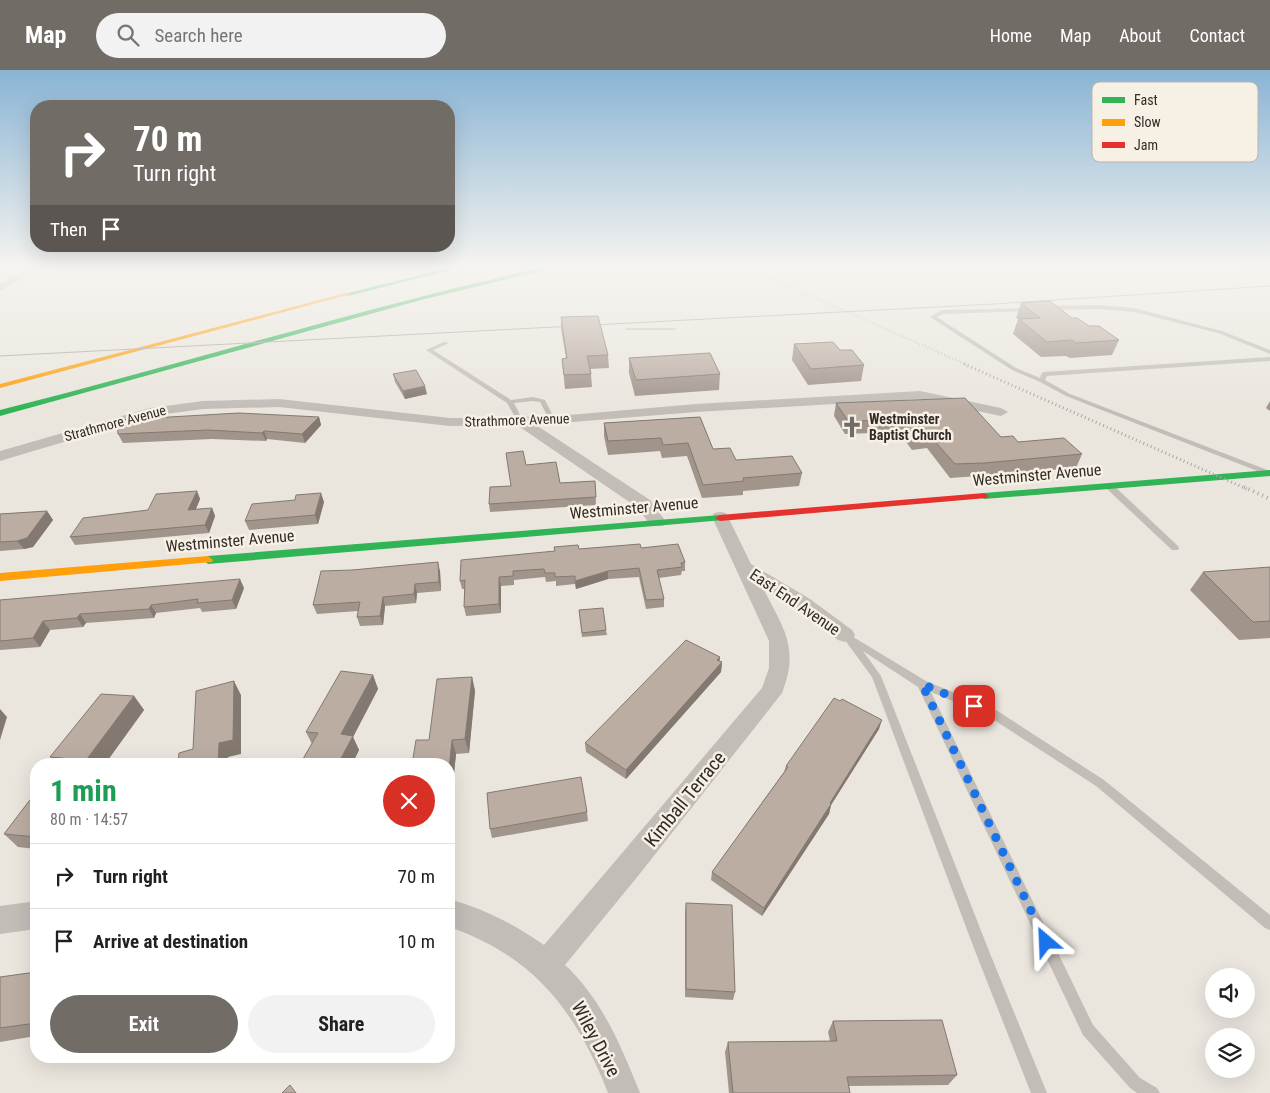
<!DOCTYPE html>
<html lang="en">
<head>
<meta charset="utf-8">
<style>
  body { margin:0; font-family:"Roboto Condensed",sans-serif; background:#f2f2f2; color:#202124; height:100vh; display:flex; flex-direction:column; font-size:19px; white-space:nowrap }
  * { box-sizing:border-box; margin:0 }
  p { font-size:16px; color:#757577 }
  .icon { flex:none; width:28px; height:28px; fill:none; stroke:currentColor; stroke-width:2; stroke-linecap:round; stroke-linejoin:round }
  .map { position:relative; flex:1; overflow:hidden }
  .side { position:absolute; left:30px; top:688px; width:425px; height:305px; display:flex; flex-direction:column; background:#fff; border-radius:20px; box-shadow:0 5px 20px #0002 }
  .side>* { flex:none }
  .banner { position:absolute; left:30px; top:30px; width:425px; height:152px; border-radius:20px; box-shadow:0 5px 20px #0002; background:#726c67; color:#fff; overflow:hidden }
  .controls { position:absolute; left:1205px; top:898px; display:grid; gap:10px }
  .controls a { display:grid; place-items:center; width:50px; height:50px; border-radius:50%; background:#fff; box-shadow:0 5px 20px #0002; font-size:25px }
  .pin { position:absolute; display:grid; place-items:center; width:42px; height:42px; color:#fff; margin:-21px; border-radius:10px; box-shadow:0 2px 8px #0006 }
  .me { position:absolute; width:55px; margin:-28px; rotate:334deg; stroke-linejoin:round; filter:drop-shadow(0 0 4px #0008) }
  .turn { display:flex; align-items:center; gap:18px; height:105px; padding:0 20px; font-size:22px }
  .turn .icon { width:65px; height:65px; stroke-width:2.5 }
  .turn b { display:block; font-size:35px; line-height:42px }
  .then { display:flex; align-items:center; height:48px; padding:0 20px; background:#0003; gap:10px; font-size:19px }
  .round { display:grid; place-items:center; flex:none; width:52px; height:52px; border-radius:26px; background:#f2f2f2 }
  .summary { display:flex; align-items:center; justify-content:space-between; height:85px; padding:0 20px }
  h1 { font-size:30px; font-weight:700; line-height:38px; color:#1e9e55 }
  .primary-button { display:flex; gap:10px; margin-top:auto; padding:10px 20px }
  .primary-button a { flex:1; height:58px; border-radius:30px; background:#726c67; color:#fff; font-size:20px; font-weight:700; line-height:58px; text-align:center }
  .primary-button a+a { background:#f2f2f2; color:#202124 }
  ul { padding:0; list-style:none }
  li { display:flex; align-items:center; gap:15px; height:65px; padding:0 20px; border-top:1px solid #e0e0e0 }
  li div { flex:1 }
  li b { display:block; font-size:19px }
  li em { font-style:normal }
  header { display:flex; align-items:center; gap:30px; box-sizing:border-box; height:70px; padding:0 25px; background:#726c67; color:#fff }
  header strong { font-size:24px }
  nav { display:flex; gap:28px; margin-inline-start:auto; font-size:18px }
  .search { width:350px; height:45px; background:#f2f2f2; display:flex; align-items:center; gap:12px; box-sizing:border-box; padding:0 18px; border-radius:28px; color:#757577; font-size:19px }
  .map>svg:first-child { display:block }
</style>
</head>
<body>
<header>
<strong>Map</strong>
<div class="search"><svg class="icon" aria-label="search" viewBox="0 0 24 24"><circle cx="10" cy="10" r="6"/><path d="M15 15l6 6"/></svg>Search here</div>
<nav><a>Home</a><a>Map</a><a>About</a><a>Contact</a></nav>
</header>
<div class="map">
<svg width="1270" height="1023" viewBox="0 0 1270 1023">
  <rect width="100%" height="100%" fill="#eae6de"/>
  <polygon fill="#9db5b8" points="1158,196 1270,196 1270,201"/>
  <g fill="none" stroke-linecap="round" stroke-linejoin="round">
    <g fill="#c2bdb7" fill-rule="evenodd">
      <polygon points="1098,235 1134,238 1222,261 1270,280 1270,284 1218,263 1134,242 1098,239 1047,240 1044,238 1047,236"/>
      <polygon points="1033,238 1034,239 1031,241 943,244 937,247 1016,298 1040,308 1042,303 1044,302 1270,287 1270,291 1047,306 1045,310 1070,324 1270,401 1270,406 1066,326 1040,312 1012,300 930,247 942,240"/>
      <polygon points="444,272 449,273 433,280 511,330 533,327 545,330 555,350 554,351 550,351 540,332 533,331 514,333 523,351 520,353 518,352 507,333 426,280"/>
      <polygon points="1106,414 1112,414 1178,476 1179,478 1178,480 1172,480 1106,418 1105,416"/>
      <polygon points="845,562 926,611 996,640 1104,710 1270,845 1270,860 1265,858 1096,716 988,646 931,622 1093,955 1140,1008 1157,1018 1160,1023 1137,1023 1130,1018 1083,965 918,617 863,581 881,606 989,881 1047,1023 1031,1023 975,881 872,607 847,573 846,570 840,565 842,563"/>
    </g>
    <g fill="#c2bdb7" fill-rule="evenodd">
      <polygon points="30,196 43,196 0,221 0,214"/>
      <polygon points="920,321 1001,338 1008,342 1001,346 920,329 696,342 536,355 650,430 666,452 663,456 651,456 638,438 517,355 450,356 279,337 203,339 151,346 0,391 0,381 150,338 203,331 279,329 450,348 479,348 557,346 696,334"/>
      <path d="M720,442L726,443L728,447L751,494L810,529L852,560L855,565L852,570L845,572L838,570L796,539L763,518C783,558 800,577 782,623L638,806L565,895C602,929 622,978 640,1023H608C576,941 534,886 449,857V829C484,839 514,854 544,875L762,618L769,598V571L712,447L714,443Z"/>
      <polygon points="36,831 36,859 0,864 0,836"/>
    </g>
    <g fill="#30b455" fill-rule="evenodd">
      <polygon points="455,196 467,196 348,226 345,224"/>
      <path d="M549,196H562L421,230L0,346V340C183,294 364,237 549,196Z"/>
      <polygon points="1270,400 1270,406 984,429 979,426 984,423"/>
      <polygon points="720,445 724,446 725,448 724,450 208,494 203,490 208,486"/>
    </g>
    <g fill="#ff9f0a" fill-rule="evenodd">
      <polygon points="346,223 351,224 0,318 0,314"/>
      <polygon points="208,486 213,490 212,492 0,511 0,503"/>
    </g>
    <polygon fill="#e5322d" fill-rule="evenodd" points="984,423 989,426 987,428 720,451 715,448 720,445"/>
    <g stroke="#aaa6a2" stroke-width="1">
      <polyline points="626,259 675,259"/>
      <polyline points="0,286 994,234 1270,216"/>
    </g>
    <polyline stroke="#aaa6a2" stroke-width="2.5" stroke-dasharray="0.5 2.5" stroke-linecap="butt" points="744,196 967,295"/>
    <polyline stroke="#aaa6a2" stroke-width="3" stroke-dasharray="1 3" stroke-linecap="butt" points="964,294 1247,419"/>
    <polyline stroke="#aaa6a2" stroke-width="4" stroke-dasharray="1 4" stroke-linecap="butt" points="1244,417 1270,429"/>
  </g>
  <g fill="#a1958b">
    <polygon points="1021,233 1072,248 1119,270 1112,285 1070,288 1066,286 1041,287 1013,264 1018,249 1016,248"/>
    <polygon points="561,247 608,285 609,298 590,299 591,304 592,317 565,319 562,289 566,288 561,259"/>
    <polygon points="794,274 864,295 861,311 808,315 792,290"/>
    <polygon points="629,288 720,304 719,320 635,326 629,303"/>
    <polygon points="393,304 427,324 405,329 395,312"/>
    <polygon points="1270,331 1270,341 1266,338"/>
    <polygon points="836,333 1001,367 1018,372 1082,384 1076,398 979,406 950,408 927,378 912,380 899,362 845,364 834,346"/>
    <polygon points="319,347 321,355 305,373 267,369 266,371 212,369 123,373 118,364"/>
    <polygon points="700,347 713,379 736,390 802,403 799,416 743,421 743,425 702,428 687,386 662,388 660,381 608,385 604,366 604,353"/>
    <polygon points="526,395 560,413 595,411 596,435 490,442 489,434 511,416"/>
    <polygon points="197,421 200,429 196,439 212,438 215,446 209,463 75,475 70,467 148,440"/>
    <polygon points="324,432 318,454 249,460 245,451"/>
    <polygon points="47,441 53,450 33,477 24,479 0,481 0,444"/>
    <polygon points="641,478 685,492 685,501 682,501 681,505 659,508 664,529 664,537 646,539 639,507 608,509 576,519 575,514 556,516 556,511 546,512 545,507 514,510 514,515 501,516 501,543 466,546 464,537 464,519 462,519 460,511 579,479"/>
    <polygon points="1270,497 1270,568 1239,570 1190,520 1203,502"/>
    <polygon points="440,501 441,521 417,523 416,533 385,536 383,555 360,556 357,547 358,541 317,544 313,535"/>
    <polygon points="244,518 236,539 202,542 200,538 156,543 154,548 86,553 83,557 50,560 40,577 0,580 0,530"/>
    <polygon points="579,540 606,560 607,565 582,567"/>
    <polygon points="719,591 722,592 721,602 626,709 586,682 585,673"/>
    <polygon points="373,605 378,619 353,667 359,680 352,694 300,694 312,674 306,662"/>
    <polygon points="472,607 475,621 469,683 456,684 449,751 449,694 429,670"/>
    <polygon points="134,626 144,640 105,694 56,694 50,687"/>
    <polygon points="879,659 831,735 829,744 762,846 711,810 712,802 784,702 786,696"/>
    <polygon points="36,722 36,779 18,777 4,764"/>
    <polygon points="587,742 588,751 492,768 490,759"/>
    <polygon points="686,833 735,922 733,930 685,927 685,842"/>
    <polygon points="36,902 36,966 0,972 0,907"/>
    <polygon points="833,951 957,1005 948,1015 849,1016 850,1023 729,1023 725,982 728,972 830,971 828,962"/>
  </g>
  <g fill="#837971">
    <polygon points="425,316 427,324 405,329 403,321"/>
    <polygon points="319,347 321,355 305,373 302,364"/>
    <polygon points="264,361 267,369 266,371 262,363"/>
    <polygon points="197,421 200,429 192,448 188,440"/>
    <polygon points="321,423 324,432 318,454 315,445"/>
    <polygon points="212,438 215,446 209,463 205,455"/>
    <polygon points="47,441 53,450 33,477 24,479 17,471"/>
    <polygon points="438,492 440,501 441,521 439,512"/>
    <polygon points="608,501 608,509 576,519 575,511"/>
    <polygon points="499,507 501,516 501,543 499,534"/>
    <polygon points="240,509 244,518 236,539 232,530"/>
    <polygon points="415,514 417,523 416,533 414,524"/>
    <polygon points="383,527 385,536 383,555 380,546"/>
    <polygon points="151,535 156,543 154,548 149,539"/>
    <polygon points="80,544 86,553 83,557 77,548"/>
    <polygon points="43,551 50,560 40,577 33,568"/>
    <polygon points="720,587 719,596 722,592 721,602 626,709 626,700"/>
    <polygon points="373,605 378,619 353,667 359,680 352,694 338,694 341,664"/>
    <polygon points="472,607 475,621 469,683 465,669"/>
    <polygon points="234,611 241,625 241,684 228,687 227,694 218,694 219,673"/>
    <polygon points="134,626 144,640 105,694 90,694 87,689"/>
    <polygon points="0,639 7,647 0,670"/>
    <polygon points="882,650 879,659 831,735 829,744 762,846 764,838"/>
    <polygon points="452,670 456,684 449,751 449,700"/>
  </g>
  <g fill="#bbada2" stroke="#837971">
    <polygon points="1050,231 1072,248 1077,248 1089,256 1099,256 1119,270 1076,273 1072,270 1047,272 1019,249 1040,248 1021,233"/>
    <polygon points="598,246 608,285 587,286 591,304 564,305 562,289 567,288 561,247"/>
    <polygon points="833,272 840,280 852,280 864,295 811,299 794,274"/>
    <polygon points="710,283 720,304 636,310 629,288"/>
    <polygon points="416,300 425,316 403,321 393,304"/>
    <polygon points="965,328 1001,367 1013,366 1018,372 1064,368 1082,384 984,393 955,394 930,366 916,367 902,350 848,351 836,333"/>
    <polygon points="239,343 319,347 302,364 264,361 262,363 208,360 118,364 117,350"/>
    <polygon points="700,347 713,379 730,378 736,390 792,386 802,403 743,408 744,411 703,415 688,373 663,375 661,368 608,371 604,353"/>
    <polygon points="523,381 526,395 556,392 560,413 595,411 596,427 489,434 490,417 511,416 506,383"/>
    <polygon points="197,421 188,440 212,438 205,455 70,467 83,448 148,440 156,424"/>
    <polygon points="321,423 315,445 245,451 252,434 295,430 296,425"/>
    <polygon points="47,441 27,468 17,471 0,472 0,444"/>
    <polygon points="640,474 641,478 678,474 685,492 681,493 682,497 657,500 664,529 646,530 639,498 608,501 575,511 575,506 555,507 555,503 545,503 544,499 513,501 513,506 499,507 499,534 464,537 465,510 460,511 461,490 555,481 554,477 578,475 579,479"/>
    <polygon points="438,492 439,512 415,514 414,524 383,527 380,546 357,547 360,532 313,535 321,501 352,500"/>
    <polygon points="1270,497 1270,551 1253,552 1203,502"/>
    <polygon points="240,509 232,530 197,533 198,529 151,535 149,539 80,544 77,548 43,551 33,568 0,571 0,530"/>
    <polygon points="603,538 606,560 582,563 579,540"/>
    <polygon points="686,570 720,587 717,590 722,592 626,700 585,673"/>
    <polygon points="341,601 373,605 341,664 353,666 338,694 300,694 318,663 306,662"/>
    <polygon points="472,607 465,669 452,670 449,700 449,694 412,694 416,670 429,670 437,609"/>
    <polygon points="234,611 233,670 219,673 218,694 178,694 179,683 193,679 196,621"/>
    <polygon points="101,624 134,626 87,689 98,690 96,694 58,694 63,688 50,687"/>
    <polygon points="834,628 840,631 842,629 882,650 830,733 831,734 764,838 712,802 788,697 786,696"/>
    <polygon points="581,707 587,742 490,759 487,723"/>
    <polygon points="36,722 36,767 4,764"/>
    <polygon points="686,833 732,835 735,922 686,919"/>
    <polygon points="36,902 36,953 0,958 0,907"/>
    <polygon points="942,950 957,1005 847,1007 850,1023 733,1023 728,972 837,971 833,951"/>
    <polygon points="290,1015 296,1023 282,1023"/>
  </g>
  <linearGradient id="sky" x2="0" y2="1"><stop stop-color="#8ab4d5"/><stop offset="0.58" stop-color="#f6f4f0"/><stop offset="1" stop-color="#f6f4f0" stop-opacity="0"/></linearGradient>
  <rect width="1270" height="340" fill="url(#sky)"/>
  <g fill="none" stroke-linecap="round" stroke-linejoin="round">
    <polyline stroke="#1a73e8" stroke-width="9" stroke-dasharray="0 16.2" points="974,636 922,614 1046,872"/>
  </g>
  <defs>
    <g id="church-bare" transform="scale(1.725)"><path d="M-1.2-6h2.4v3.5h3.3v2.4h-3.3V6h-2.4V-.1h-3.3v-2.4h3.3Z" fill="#726c67" stroke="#f6f0e5" stroke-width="2.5" paint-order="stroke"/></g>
  </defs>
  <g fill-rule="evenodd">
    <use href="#church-bare" x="852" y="357"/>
  </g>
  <g text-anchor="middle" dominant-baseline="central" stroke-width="5" stroke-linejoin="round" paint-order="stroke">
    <g font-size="14" font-weight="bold" fill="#322b27" stroke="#f6f0e5" text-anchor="start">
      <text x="869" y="349">Westminster<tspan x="869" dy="16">Baptist Church</tspan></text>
    </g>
    <g font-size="14" fill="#322b27" stroke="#f6f0e5">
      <text transform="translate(517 350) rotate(-2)">Strathmore Avenue</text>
      <text transform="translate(115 353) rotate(-15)">Strathmore Avenue</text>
    </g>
    <g font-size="16" fill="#322b27" stroke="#f6f0e5">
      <text transform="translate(1037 405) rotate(-5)">Westminster Avenue</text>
      <text transform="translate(634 438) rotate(-5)">Westminster Avenue</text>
      <text transform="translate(230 471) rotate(-5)">Westminster Avenue</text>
      <text transform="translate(795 532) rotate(34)">East End Avenue</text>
    </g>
    <g font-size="19" fill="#322b27" stroke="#f6f0e5">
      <text transform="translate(685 729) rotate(-51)">Kimball Terrace</text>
      <text transform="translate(596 969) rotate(62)">Wiley Drive</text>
    </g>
  </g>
  <rect x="1092" y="12" width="166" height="80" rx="8" fill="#f6f0e5" stroke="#bbb5ac" stroke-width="1"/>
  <rect x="1102" y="27" width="23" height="6" fill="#30b455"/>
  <rect x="1102" y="49" width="23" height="7" fill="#ff9f0a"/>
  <rect x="1102" y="72" width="23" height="6" fill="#e5322d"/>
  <g font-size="14" fill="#322b27">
    <text x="1134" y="35">Fast</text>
    <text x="1134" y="57">Slow</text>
    <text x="1134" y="80">Jam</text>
  </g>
</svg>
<div class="controls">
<a><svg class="icon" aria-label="sound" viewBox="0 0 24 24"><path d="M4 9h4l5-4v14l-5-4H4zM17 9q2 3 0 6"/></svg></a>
<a><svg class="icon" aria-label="layers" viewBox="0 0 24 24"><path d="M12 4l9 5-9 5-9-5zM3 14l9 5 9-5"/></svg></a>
</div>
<div class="pin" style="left:974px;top:636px;background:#d93025"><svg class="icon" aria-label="arrive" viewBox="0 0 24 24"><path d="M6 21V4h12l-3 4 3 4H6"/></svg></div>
<svg class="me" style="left:1046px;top:872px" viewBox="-20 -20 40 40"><path d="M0-17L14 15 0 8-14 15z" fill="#1a73e8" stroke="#fff" stroke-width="4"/></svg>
<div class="banner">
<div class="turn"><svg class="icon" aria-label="right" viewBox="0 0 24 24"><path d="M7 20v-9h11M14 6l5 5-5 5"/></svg><div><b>70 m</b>Turn right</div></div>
<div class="then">Then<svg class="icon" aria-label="arrive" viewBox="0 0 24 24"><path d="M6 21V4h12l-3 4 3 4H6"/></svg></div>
</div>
<section class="side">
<div class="summary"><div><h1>1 min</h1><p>80 m · 14:57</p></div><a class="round" style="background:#d93025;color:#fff"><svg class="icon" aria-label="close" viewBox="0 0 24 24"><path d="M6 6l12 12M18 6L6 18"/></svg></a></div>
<ul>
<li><svg class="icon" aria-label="right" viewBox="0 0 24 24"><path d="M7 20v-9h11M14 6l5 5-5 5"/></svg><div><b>Turn right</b></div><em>70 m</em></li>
<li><svg class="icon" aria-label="arrive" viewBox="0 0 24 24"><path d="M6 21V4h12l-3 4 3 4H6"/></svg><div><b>Arrive at destination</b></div><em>10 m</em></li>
</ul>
<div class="primary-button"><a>Exit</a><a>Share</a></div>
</section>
</div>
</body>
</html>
